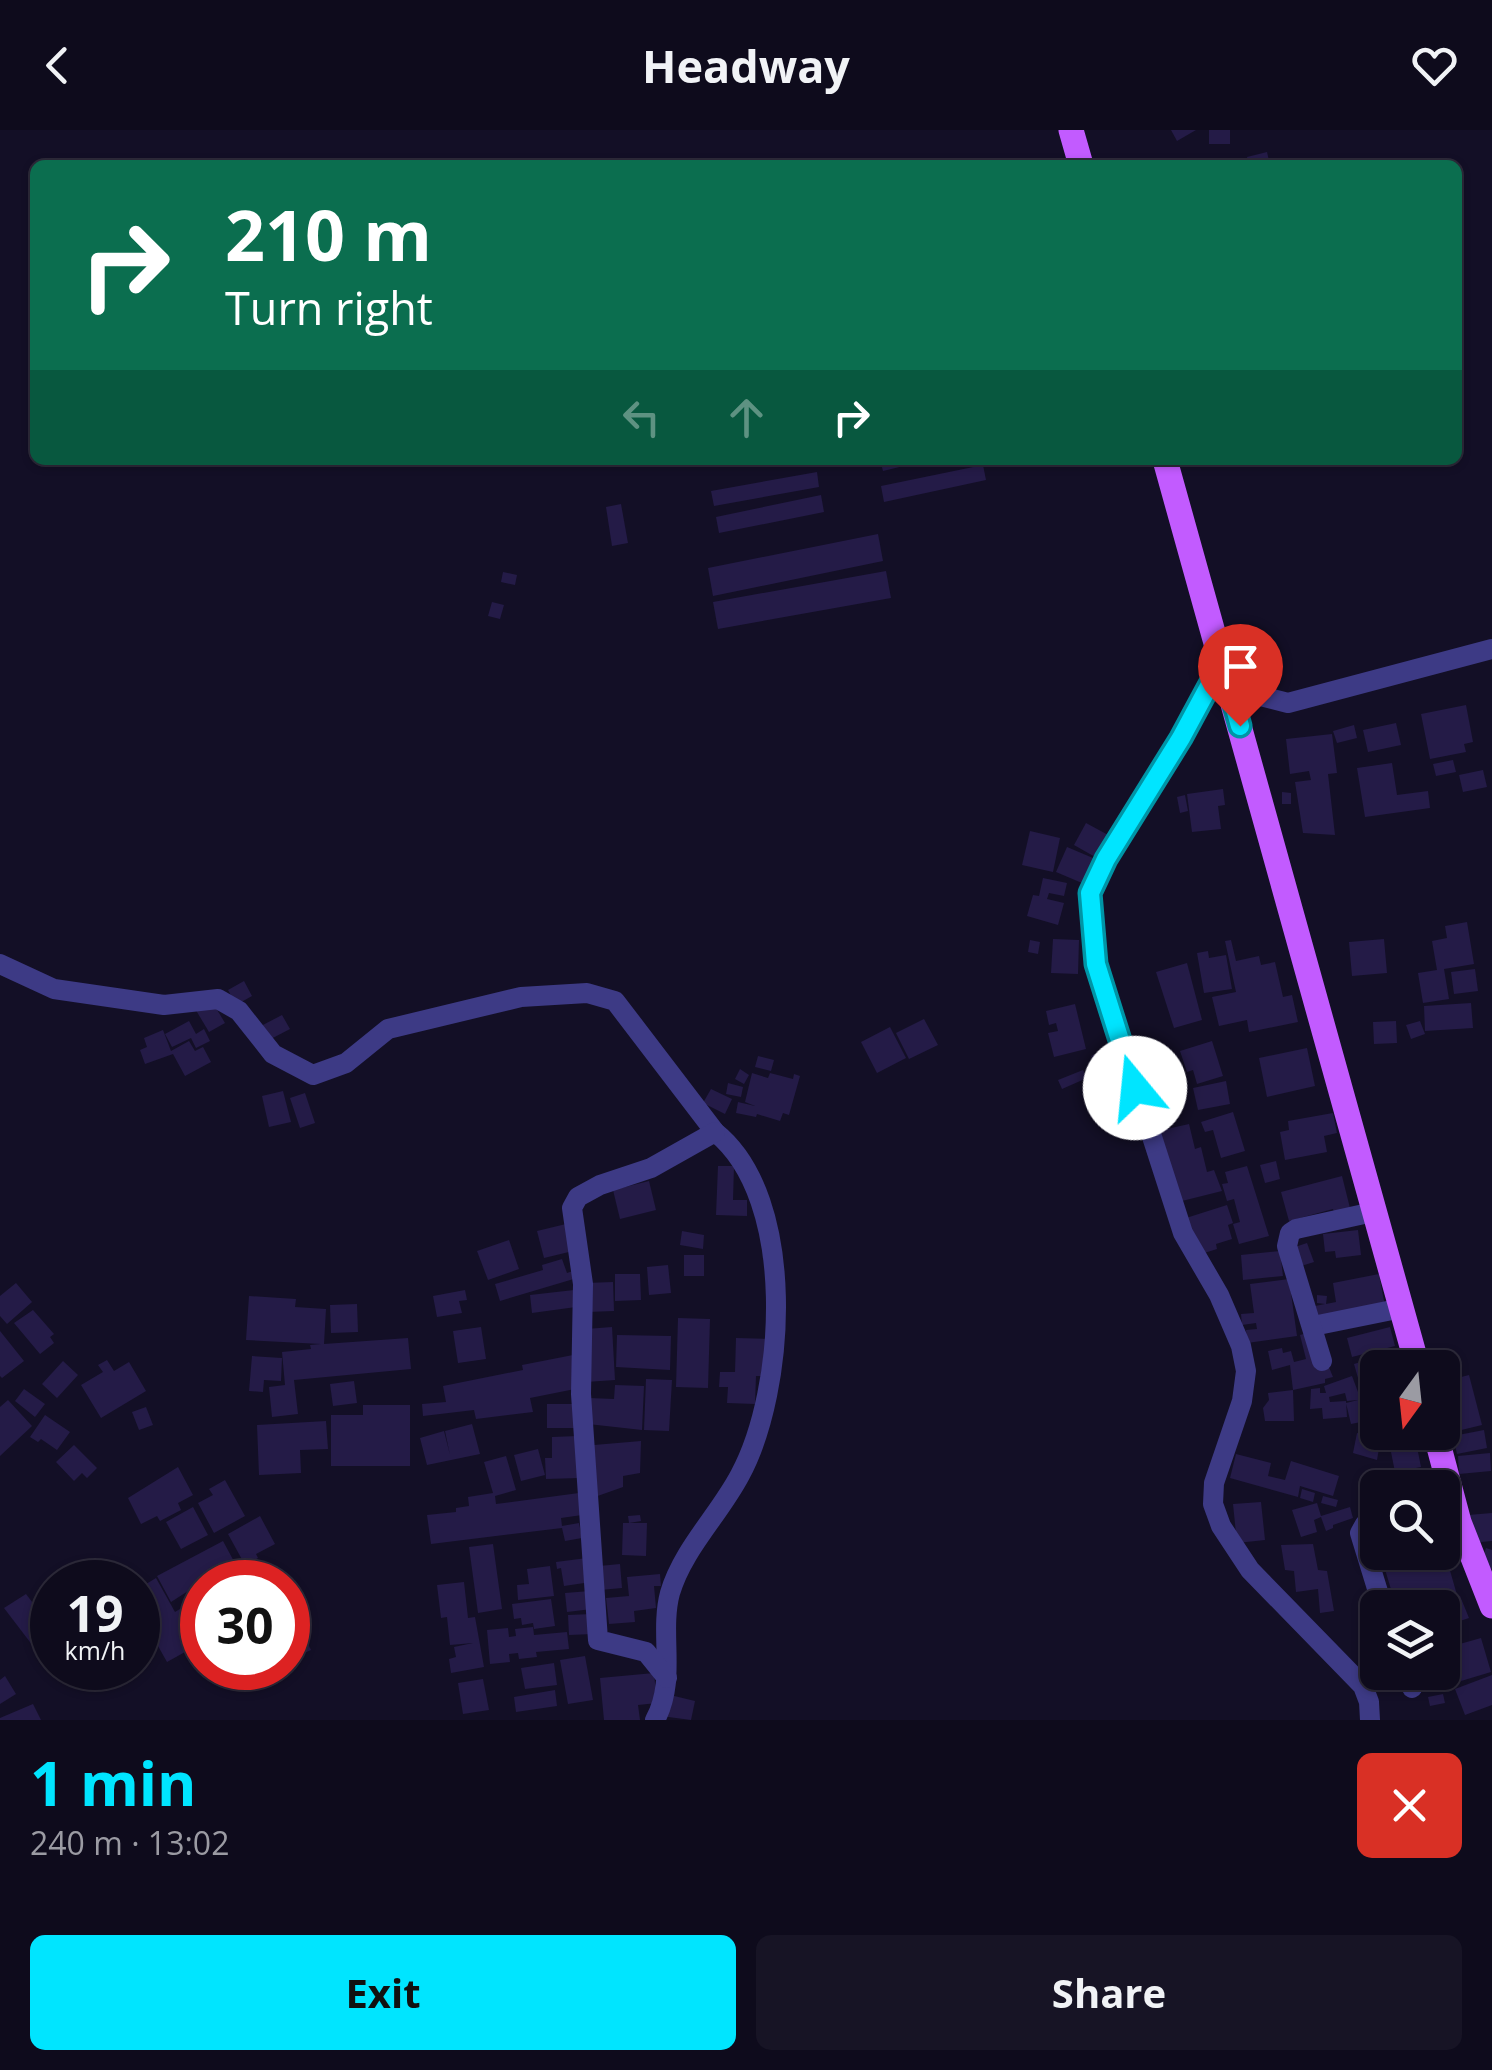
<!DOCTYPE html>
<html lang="en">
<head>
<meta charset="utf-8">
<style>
  body { margin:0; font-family:"Open Sans",sans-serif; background:#171425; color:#f1f3f6; height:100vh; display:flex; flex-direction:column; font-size:38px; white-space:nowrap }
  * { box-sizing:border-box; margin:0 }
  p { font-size:32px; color:#9b9ba3 }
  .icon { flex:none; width:55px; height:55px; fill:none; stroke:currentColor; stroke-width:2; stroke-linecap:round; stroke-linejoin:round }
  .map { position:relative; height:1590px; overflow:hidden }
  .panel { display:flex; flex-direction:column; background:#0e0b1c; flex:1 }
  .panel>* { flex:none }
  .hud { position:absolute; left:30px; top:30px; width:1432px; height:305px; border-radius:15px; box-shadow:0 2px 8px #0004,0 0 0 2px #2e2b3b; background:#0b6e4f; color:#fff; overflow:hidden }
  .needle { width:65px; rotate:195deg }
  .buttons { position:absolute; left:1360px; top:1220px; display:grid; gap:20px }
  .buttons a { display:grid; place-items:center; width:100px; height:100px; border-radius:15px; background:#0e0b1c; box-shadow:0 2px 8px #0004,0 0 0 2px #2e2b3b; font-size:50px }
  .speed { position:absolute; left:30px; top:1430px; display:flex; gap:20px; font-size:50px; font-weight:700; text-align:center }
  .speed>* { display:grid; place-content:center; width:130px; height:130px; border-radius:50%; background:#0e0b1c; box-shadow:0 2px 8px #0004,0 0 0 2px #2e2b3b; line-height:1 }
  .speed small { font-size:25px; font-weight:400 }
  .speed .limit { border:15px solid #d22; background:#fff; color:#111 }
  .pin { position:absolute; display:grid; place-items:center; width:85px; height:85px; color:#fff; margin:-102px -42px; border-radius:50% 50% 50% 0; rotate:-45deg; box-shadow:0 0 10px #0007 }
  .pin .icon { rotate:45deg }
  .me { position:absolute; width:110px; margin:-55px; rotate:343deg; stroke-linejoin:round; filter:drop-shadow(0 0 8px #0008) }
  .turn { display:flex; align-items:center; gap:35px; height:210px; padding:0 30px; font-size:45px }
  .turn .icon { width:130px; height:130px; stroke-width:2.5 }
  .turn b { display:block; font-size:70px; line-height:85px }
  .lanes { display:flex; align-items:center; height:95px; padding:0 30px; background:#0003; justify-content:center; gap:50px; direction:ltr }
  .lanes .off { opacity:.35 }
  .round { display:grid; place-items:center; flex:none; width:105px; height:105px; border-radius:15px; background:#171425 }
  .summary { display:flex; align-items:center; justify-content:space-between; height:170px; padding:0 30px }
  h1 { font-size:60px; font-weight:700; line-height:75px; color:#00e5ff }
  .action { display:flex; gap:20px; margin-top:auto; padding:20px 30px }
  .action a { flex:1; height:115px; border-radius:15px; background:#00e5ff; color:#111; font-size:40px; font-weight:700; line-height:115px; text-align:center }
  .action a+a { background:#171425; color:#f1f3f6 }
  header { display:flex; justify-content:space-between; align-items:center; height:130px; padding:0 30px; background:#0e0b1c; font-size:45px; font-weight:700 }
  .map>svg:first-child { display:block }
</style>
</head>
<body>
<header><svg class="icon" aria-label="back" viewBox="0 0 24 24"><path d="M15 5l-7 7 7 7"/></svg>Headway<svg class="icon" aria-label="heart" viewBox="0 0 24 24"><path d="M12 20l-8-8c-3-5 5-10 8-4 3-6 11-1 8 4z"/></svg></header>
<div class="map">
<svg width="1492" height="1590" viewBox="0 0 1492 1590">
  <rect width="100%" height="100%" fill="#130f26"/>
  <g fill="#241b47">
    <polygon points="1171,0 1196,0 1177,11"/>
    <rect x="1209" y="0" width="21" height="14"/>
    <polygon points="1267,22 1270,35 1249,35 1247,27"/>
    <polygon points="880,330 924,330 924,331 883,341"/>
    <polygon points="983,335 986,350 884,372 881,356"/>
    <polygon points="817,342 819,357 714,376 711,361"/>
    <polygon points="821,365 824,382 719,403 716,387"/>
    <polygon points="621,374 628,413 612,416 606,377"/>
    <polygon points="878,404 883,431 713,466 708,438"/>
    <polygon points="886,441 891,468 718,499 713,472"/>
    <polygon points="503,442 517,445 515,455 501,452"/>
    <polygon points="492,472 504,475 500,489 488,486"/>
    <polygon points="1258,523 1269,554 1250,561 1239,529"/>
    <polygon points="1466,575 1473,612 1464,614 1466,622 1430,629 1421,584"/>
    <polygon points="1396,593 1401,615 1368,622 1363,600"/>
    <polygon points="1354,595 1357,608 1337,613 1333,601"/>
    <polygon points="1332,604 1337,643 1328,644 1335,705 1303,703 1295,652 1311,650 1309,641 1290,644 1286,609"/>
    <polygon points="1453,630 1456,642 1436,646 1433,634"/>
    <polygon points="1392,633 1397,665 1428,661 1430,678 1365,687 1357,638"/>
    <polygon points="1483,640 1487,657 1463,662 1459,645"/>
    <polygon points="1223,659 1225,675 1218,676 1221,699 1192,702 1187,664"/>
    <polygon points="1282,662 1291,663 1291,674 1282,674"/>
    <polygon points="1185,665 1188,681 1180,683 1177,667"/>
    <polygon points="1086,693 1110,706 1097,728 1074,715"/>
    <polygon points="1030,701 1060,708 1053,742 1022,735"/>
    <polygon points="1067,717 1093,728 1082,753 1056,742"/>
    <polygon points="1043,748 1067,753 1064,766 1049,763 1047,769 1064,773 1058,795 1027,786 1033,765 1039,766"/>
    <polygon points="1467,792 1474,834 1444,839 1449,869 1423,873 1418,843 1437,840 1432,811 1447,808 1445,796"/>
    <polygon points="1053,809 1079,810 1078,844 1051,843"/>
    <polygon points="1384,809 1387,843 1352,846 1349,812"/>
    <polygon points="1030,810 1040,812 1038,824 1028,822"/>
    <polygon points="1231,810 1236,831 1259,826 1261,835 1275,832 1283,867 1292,865 1298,892 1249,902 1247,890 1219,896 1212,867 1236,862 1225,811"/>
    <polygon points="1208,821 1209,828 1226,825 1232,859 1204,863 1197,823"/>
    <polygon points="1187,833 1202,890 1174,898 1156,842"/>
    <polygon points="1475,839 1478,861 1454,864 1451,842"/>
    <polygon points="244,851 252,866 236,875 228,860"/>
    <polygon points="210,868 225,893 209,902 194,877"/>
    <polygon points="1471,873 1473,898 1425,901 1424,876"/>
    <polygon points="1075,874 1086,919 1054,927 1048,903 1058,901 1056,893 1049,895 1046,881"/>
    <polygon points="282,885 290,899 267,911 259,897"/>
    <polygon points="924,889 938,915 909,929 896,903"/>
    <polygon points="189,891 196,904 204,899 210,911 196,918 191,908 172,917 165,904"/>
    <polygon points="1396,891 1397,913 1374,914 1373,892"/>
    <polygon points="1420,891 1425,904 1411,909 1406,895"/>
    <polygon points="890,897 906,928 877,943 861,912"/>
    <polygon points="163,900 171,921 189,911 195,921 203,917 211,932 185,946 173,924 145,934 140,920 147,917 144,908"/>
    <polygon points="1212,911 1223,946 1197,954 1193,940 1187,942 1180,921"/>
    <polygon points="1110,917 1115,929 1096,937 1091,926"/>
    <polygon points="1307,918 1315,956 1267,967 1259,928"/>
    <polygon points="758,926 774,930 771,941 755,937"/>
    <polygon points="740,939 749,945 744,954 735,949"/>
    <polygon points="1083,940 1087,948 1062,959 1058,950"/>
    <polygon points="752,943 768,948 770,943 793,949 794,944 800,946 789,985 783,983 780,991 757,984 756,987 736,983 738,972 755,976 745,972"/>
    <polygon points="1226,951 1230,974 1198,980 1193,958"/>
    <polygon points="728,953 743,957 741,967 726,964"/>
    <polygon points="711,959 732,969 725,984 703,973"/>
    <polygon points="283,961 291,992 269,997 262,966"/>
    <polygon points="305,963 315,993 300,998 290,968"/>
    <polygon points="1233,982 1245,1021 1221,1028 1213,1000 1205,1002 1201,992"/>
    <polygon points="1333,983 1337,1003 1324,1006 1327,1022 1285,1030 1280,1002 1289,1000 1288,991"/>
    <polygon points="1189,994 1195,1019 1201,1017 1207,1042 1214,1040 1222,1061 1178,1072 1158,1001"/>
    <polygon points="1276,1031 1280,1049 1265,1053 1260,1035"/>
    <polygon points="718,1036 734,1036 733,1070 747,1070 747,1086 716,1085"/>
    <polygon points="1247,1036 1269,1106 1239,1114 1233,1094 1240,1092 1234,1069 1227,1071 1222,1054 1228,1053 1225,1042"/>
    <polygon points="1342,1046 1351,1082 1335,1086 1333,1079 1289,1091 1281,1062"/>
    <polygon points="649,1051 656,1080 620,1089 613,1060"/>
    <polygon points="1227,1075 1233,1093 1228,1095 1232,1109 1216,1114 1217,1119 1198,1125 1186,1088"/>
    <polygon points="566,1094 573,1121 544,1128 537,1101"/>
    <polygon points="1358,1100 1361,1125 1336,1128 1335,1121 1325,1122 1323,1104"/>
    <polygon points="682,1101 704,1105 703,1119 680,1115"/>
    <polygon points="509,1110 519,1139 488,1150 477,1121"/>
    <polygon points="1307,1113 1314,1132 1298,1137 1292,1118"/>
    <polygon points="1280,1121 1283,1146 1243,1150 1241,1125"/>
    <rect x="684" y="1125" width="20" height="21"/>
    <polygon points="562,1129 567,1143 576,1140 577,1148 500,1171 495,1154 543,1140 542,1135"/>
    <polygon points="668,1135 671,1163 649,1165 647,1137"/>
    <polygon points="615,1144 640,1144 641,1170 615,1171"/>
    <polygon points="1379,1144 1387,1187 1320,1202 1315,1176 1325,1174 1317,1173 1317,1165 1327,1166 1326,1174 1336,1172 1333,1153"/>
    <polygon points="1289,1149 1297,1206 1247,1213 1246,1200 1257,1199 1256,1193 1242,1195 1241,1184 1254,1183 1250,1154"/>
    <polygon points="613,1152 614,1181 587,1182 586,1153"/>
    <polygon points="16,1153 32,1172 7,1194 0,1186 0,1166"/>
    <polygon points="465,1160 467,1170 459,1171 462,1183 437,1187 433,1166"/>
    <polygon points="574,1160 576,1177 532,1183 530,1165"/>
    <polygon points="249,1166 296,1169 295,1177 326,1179 324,1214 408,1208 411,1239 294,1250 298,1284 272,1287 269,1257 285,1255 282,1222 311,1219 310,1215 321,1214 246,1210"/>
    <polygon points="357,1174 358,1202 331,1203 330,1175"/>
    <polygon points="33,1180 54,1204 50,1207 54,1213 40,1224 14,1193"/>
    <polygon points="678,1188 710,1189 708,1258 676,1257"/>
    <polygon points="481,1197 486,1229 458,1233 453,1201"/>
    <polygon points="612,1197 615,1250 586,1252 586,1199"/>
    <polygon points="1390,1197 1395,1216 1352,1227 1347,1208"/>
    <polygon points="0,1201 24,1231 2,1248 0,1246"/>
    <polygon points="1314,1201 1333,1247 1325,1249 1325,1253 1293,1260 1290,1235 1272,1240 1268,1221 1282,1218 1283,1223 1291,1221 1294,1232 1306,1229 1300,1205"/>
    <polygon points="617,1205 671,1206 670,1240 616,1237"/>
    <polygon points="736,1208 772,1209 770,1246 756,1246 755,1274 727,1273 728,1257 719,1257 720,1242 735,1242"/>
    <polygon points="1395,1222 1402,1238 1378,1238 1378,1248 1371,1250 1369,1245 1358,1248 1354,1234"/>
    <polygon points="573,1225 580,1258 530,1268 533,1282 476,1289 474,1280 423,1286 422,1274 446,1272 443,1256 523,1240 522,1235"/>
    <polygon points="252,1226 282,1228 281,1251 264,1250 263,1262 249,1261"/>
    <polygon points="107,1230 114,1241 129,1232 146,1261 101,1288 81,1255 103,1242 98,1235"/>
    <polygon points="63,1231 78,1245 57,1268 42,1254"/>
    <polygon points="1469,1245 1482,1295 1449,1303 1442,1280 1442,1252"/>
    <polygon points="1352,1246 1358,1262 1370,1260 1371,1266 1366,1267 1365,1263 1367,1276 1360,1277 1362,1282 1369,1280 1371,1290 1351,1294 1346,1273 1358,1270 1347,1271 1345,1263 1329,1267 1330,1272 1346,1271 1347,1287 1323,1289 1322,1278 1310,1279 1311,1259 1320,1258 1320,1263 1326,1263 1324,1256"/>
    <polygon points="646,1249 672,1250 669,1301 644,1300"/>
    <polygon points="354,1251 357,1273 333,1276 330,1254"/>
    <polygon points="615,1255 644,1256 642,1300 588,1294 589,1268 614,1269"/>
    <polygon points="24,1259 45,1274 35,1287 15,1271"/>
    <polygon points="1293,1260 1294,1291 1265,1291 1263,1278 1269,1270 1268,1263"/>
    <polygon points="1374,1268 1378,1273 1376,1298 1367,1270"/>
    <polygon points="8,1270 32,1296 0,1326 0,1277"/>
    <rect x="547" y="1274" width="33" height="24"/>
    <polygon points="363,1275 410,1275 410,1336 331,1336 331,1285 363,1285"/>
    <polygon points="146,1277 153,1295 139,1300 132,1282"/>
    <polygon points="45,1285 70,1302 57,1320 41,1309 38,1312 30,1307"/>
    <polygon points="326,1291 328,1319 300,1320 301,1343 259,1345 257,1295"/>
    <polygon points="472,1294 480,1324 427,1335 420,1308 444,1301 450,1325 445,1301"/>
    <polygon points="1484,1300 1487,1318 1457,1324 1453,1306"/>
    <polygon points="1387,1302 1414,1302 1421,1337 1395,1342"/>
    <polygon points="1357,1303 1381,1307 1377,1330 1353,1323"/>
    <polygon points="578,1306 579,1348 546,1349 545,1328 552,1328 552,1307"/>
    <polygon points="641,1311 640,1343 623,1346 623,1357 592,1368 594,1315"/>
    <polygon points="74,1315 97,1338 87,1348 82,1343 74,1351 56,1332"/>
    <polygon points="538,1319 545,1345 521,1351 514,1325"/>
    <polygon points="1490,1323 1491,1341 1459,1344 1458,1326"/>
    <polygon points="1236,1324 1271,1333 1268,1346 1285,1350 1291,1331 1339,1346 1333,1366 1300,1356 1298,1367 1230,1348"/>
    <polygon points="506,1326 516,1360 495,1366 496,1374 579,1363 582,1385 561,1388 562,1396 579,1393 582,1408 565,1411 562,1398 431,1414 427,1385 456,1382 456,1378 469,1376 468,1367 493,1363 484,1332"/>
    <polygon points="178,1337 193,1365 178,1373 181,1380 160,1391 157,1386 141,1394 128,1368"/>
    <polygon points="225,1350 245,1386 214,1403 198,1373 213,1365 209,1359"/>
    <polygon points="1302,1359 1315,1363 1313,1372 1300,1368"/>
    <polygon points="1323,1366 1338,1370 1336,1377 1321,1373"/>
    <polygon points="1261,1372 1265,1410 1237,1413 1233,1374"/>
    <polygon points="1317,1373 1321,1386 1350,1377 1353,1388 1333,1395 1333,1398 1326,1401 1321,1387 1314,1390 1317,1402 1301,1407 1292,1380"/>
    <polygon points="193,1377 208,1405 181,1419 166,1392"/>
    <polygon points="1492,1383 1492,1411 1470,1413 1468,1385"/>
    <polygon points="640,1385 641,1391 629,1393 647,1393 646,1426 622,1425 623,1393 629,1393 628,1386"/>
    <polygon points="260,1386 275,1414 256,1424 258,1428 245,1435 228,1404"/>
    <polygon points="223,1411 237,1437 202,1452 171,1472 157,1446"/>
    <polygon points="493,1414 502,1479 478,1483 469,1417"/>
    <polygon points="1313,1414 1318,1440 1327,1441 1334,1481 1320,1483 1318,1459 1296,1462 1294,1441 1285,1440 1281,1415"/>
    <polygon points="1486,1418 1492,1420 1492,1439 1480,1435"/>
    <polygon points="1395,1422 1424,1422 1425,1426 1437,1423 1440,1432 1447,1430 1457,1465 1435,1471 1436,1475 1460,1466 1469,1488 1442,1497 1442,1478 1418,1478 1417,1475 1432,1466 1396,1476 1381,1426"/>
    <polygon points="587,1428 591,1452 564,1456 561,1438 557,1439 556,1432"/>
    <polygon points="620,1434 622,1458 600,1460 599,1436"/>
    <polygon points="550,1436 554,1466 518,1470 517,1455 529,1454 527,1439"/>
    <polygon points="660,1444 661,1456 654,1456 656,1478 634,1481 635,1492 609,1494 606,1468 629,1466 627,1447"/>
    <polygon points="156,1448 175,1482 180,1479 189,1493 182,1497 194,1517 167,1532 144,1491 138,1494 138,1459"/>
    <polygon points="464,1452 468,1488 475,1487 484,1537 451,1543 449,1529 456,1527 454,1517 473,1513 450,1515 447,1487 441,1488 437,1455"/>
    <polygon points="590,1461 592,1479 567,1482 565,1463"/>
    <polygon points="26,1464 52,1498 33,1516 4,1478"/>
    <polygon points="551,1469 555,1496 534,1499 533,1493 522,1495 521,1488 514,1489 512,1474"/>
    <polygon points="592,1484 593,1504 569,1505 568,1485"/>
    <polygon points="533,1497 534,1505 567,1502 569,1519 536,1522 537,1527 519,1529 518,1523 509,1524 510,1532 490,1534 487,1500 508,1498 509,1507 516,1506 515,1499"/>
    <polygon points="1481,1508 1491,1542 1441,1557 1437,1542 1442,1542 1442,1519"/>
    <polygon points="306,1510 311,1520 302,1524 297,1514"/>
    <polygon points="585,1526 593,1570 568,1574 560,1530"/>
    <polygon points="554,1533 557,1555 525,1559 521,1538"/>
    <polygon points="654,1543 657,1573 638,1575 640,1590 604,1590 600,1548"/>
    <polygon points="1492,1545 1492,1575 1465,1585 1455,1559"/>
    <polygon points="5,1546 16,1564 0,1574 0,1550"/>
    <polygon points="483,1549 489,1580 463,1584 458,1553"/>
    <polygon points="555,1560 557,1576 516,1582 514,1567"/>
    <polygon points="666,1564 695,1571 691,1590 661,1586"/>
    <polygon points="1443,1564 1445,1573 1430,1576 1428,1567"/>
    <polygon points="33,1574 41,1590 0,1590 0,1588"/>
  </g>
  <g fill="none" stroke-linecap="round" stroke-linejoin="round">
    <g stroke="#3d3a85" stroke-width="20">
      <polyline points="1222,532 1181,608 1106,729 1090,763 1096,833 1183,1103 1219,1165 1241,1216 1246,1241 1242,1271 1214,1353 1213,1374 1221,1396 1250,1440 1363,1556 1369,1572 1370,1590"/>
      <polyline points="1229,558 1288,573 1492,519"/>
      <path d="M0,834L54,859L164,875L218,869L239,881L273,924L313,945L346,933L388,899L521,867L587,863L615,871L715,1002C798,1068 786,1260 740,1345C719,1385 683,1419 670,1463C659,1504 677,1550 655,1590"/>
      <polyline points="1313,1196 1402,1178"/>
      <polyline points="1322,1231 1287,1116 1290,1103 1296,1099 1373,1082"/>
      <polyline points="1378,1389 1365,1394 1360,1403 1383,1478"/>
      <polyline points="1406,1542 1412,1558"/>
      <polyline points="667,1548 646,1522 598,1510 581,1264 583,1154 572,1078 578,1067 600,1055 651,1038 715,1002"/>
    </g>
    <g stroke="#c25bff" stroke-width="25">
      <polyline points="1071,0 1081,35"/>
      <polyline points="1165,330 1418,1238"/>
      <polyline points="1435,1302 1459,1392 1492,1476"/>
    </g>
  </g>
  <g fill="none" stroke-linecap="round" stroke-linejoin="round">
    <g stroke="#0095a6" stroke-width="25">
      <polyline id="route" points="1135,958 1096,834 1090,763 1106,729 1181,608 1222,532 1240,596"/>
    </g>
    <use href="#route" stroke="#00e5ff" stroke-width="18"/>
  </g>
</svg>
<div class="buttons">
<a><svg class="needle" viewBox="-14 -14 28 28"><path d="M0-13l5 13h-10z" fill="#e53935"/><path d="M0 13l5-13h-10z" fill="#9b9ba3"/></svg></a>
<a><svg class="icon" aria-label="search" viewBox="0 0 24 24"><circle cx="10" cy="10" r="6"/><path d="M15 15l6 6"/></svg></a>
<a><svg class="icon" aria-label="layers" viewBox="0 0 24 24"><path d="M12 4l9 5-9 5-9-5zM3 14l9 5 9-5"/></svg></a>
</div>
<div class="speed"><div>19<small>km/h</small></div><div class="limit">30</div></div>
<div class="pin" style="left:1240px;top:596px;background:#d93025"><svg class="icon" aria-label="arrive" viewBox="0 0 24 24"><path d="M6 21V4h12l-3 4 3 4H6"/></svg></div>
<svg class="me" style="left:1135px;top:958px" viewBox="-20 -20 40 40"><circle r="19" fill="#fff"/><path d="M0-13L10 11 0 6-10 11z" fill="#00e5ff"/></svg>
<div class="hud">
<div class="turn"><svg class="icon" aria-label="right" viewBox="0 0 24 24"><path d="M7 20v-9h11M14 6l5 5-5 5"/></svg><div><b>210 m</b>Turn right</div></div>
<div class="lanes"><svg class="icon off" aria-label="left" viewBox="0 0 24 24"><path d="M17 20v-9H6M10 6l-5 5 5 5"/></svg><svg class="icon off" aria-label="ahead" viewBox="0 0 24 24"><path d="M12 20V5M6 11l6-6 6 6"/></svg><svg class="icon" aria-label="right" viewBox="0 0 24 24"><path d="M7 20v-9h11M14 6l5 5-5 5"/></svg></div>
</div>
</div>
<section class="panel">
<div class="summary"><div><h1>1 min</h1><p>240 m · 13:02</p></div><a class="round" style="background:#d93025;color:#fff"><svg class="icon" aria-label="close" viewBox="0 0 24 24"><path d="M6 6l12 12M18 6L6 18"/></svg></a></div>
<div class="action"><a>Exit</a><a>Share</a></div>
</section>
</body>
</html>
